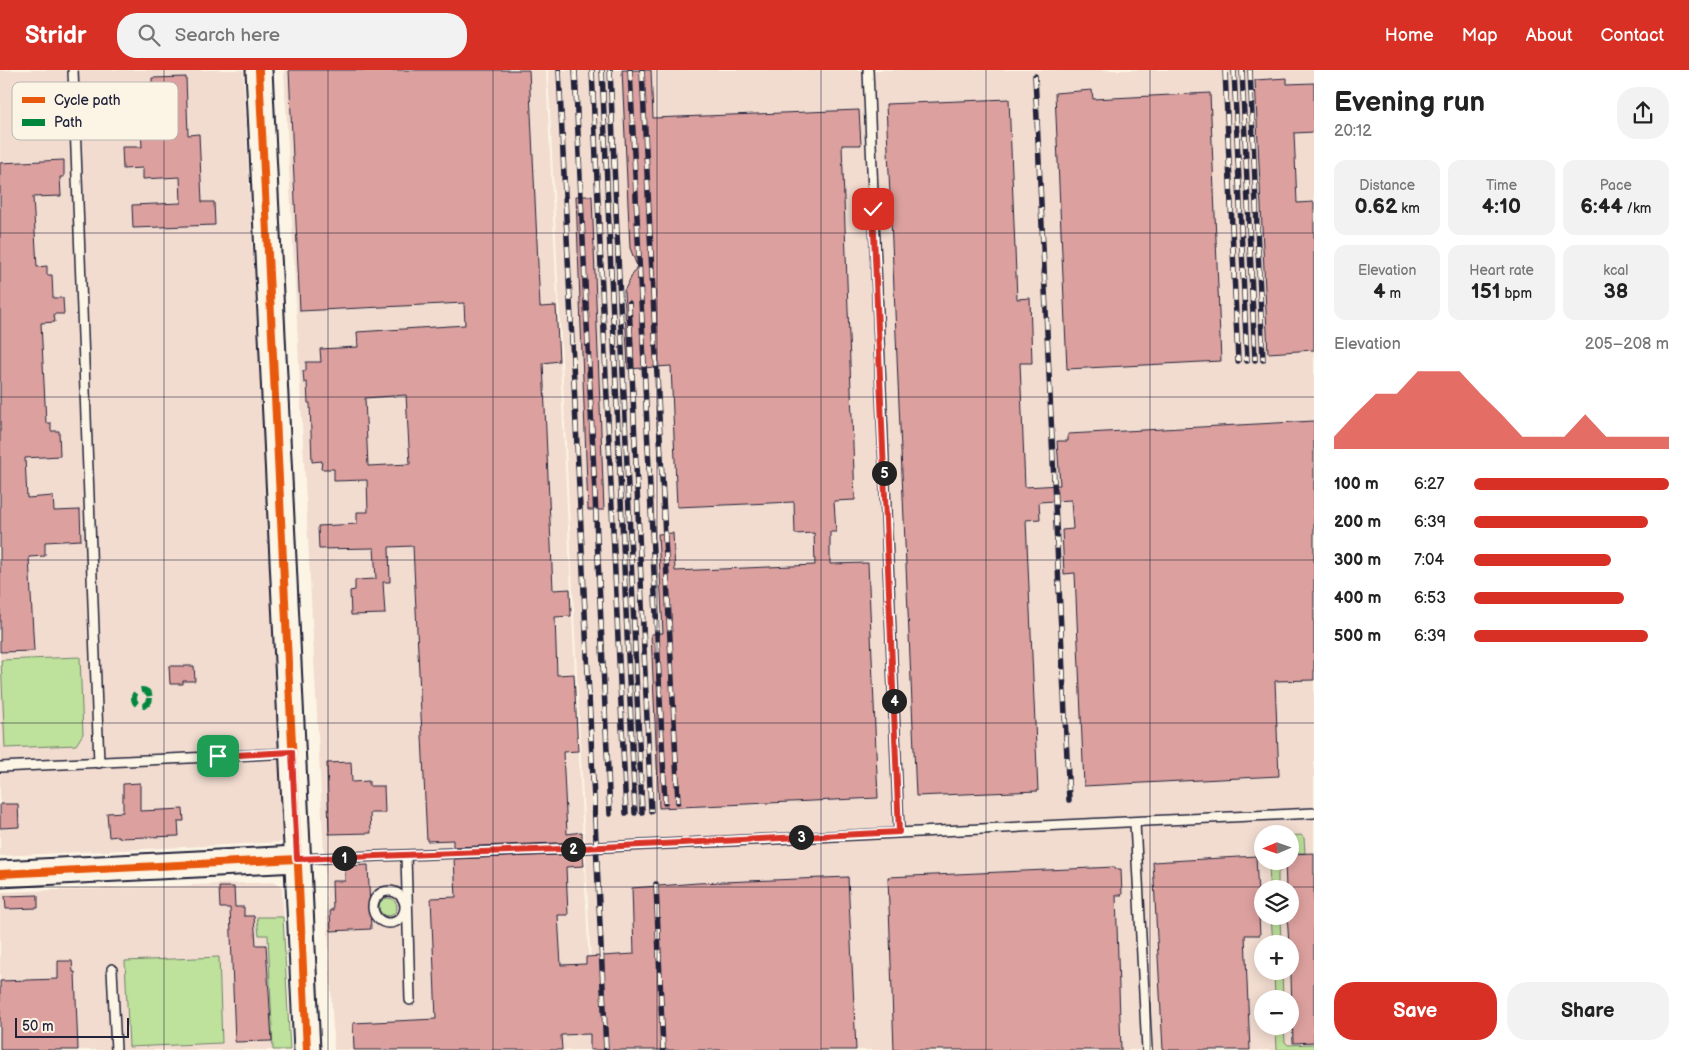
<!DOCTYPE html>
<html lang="en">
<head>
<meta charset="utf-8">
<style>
  :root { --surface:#fff; --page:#f2f2f2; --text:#222; --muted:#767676; --accent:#d93025 }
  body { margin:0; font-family:"Balsamiq Sans",sans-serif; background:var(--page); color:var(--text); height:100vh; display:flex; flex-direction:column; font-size:19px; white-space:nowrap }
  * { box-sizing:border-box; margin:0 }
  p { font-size:16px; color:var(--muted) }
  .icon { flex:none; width:28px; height:28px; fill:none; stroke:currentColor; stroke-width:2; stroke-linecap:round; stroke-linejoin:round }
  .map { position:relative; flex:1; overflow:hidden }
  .sheet { display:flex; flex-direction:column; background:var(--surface); width:375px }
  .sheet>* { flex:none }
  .needle { width:32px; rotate:268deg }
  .fabs { position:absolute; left:1254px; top:755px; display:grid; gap:10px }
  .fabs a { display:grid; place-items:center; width:45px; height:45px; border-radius:50%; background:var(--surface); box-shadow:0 2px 12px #0003; font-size:25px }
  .scale { position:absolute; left:15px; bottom:12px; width:114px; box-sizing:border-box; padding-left:5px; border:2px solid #22223b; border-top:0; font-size:14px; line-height:18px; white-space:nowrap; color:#22223b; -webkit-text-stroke:4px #fcf5e5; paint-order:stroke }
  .pin { position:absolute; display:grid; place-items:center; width:42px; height:42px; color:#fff; margin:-21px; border-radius:10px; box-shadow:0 2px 8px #0006 }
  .km { position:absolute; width:25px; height:25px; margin:-12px; border-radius:50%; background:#222; color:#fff; font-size:14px; line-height:25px; text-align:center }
  .round { display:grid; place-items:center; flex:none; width:52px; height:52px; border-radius:20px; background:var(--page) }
  .overview { display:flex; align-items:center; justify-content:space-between; height:85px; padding:0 20px }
  h1 { font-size:28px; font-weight:600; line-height:38px }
  .metrics { display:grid; grid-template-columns:repeat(3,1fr); gap:8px; height:85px; padding:5px 20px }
  .metrics div { display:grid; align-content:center; border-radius:12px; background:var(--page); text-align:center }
  .metrics b { font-size:21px; font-weight:600 }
  .metrics small { font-size:14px; font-weight:400 }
  .metrics p { font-size:14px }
  .chart { height:140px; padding:10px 20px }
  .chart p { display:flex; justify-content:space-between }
  .chart svg { width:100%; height:90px; margin-top:5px; fill:var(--accent); opacity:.7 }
  .primary-button { display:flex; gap:10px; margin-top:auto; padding:10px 20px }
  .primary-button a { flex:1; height:58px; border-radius:20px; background:var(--accent); color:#fff; font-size:20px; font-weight:600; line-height:58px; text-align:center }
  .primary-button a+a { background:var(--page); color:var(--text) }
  ul { padding:0 20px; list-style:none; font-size:16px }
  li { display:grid; grid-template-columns:80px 60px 1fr; align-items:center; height:38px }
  li i { height:12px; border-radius:6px; background:var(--accent) }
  header { display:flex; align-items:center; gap:30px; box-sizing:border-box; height:70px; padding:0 25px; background:var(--accent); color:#fff }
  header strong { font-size:24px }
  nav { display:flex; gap:28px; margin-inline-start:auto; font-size:18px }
  .search { width:350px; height:45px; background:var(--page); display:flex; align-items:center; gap:12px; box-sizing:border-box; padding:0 18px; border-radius:20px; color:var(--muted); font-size:19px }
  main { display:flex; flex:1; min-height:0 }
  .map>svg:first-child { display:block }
  .built { fill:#f2dcd0; fill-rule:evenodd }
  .green { fill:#bee19b; stroke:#70826b }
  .building { fill:#dca19e; stroke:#22223b; fill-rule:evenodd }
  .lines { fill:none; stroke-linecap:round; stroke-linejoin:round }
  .lane-casing { stroke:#22223b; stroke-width:12 }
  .secondary-casing { stroke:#22223b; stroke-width:29 }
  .lane { stroke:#fcf5e5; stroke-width:9 }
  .secondary { stroke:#fcf5e5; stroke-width:25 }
  .rail-casing { stroke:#22223b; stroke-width:5.5 }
  .rail { stroke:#fcf5e5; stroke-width:4; stroke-dasharray:11; stroke-linecap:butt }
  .quiet { stroke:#00873e; stroke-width:6; stroke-dasharray:12 6; stroke-linecap:butt }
  .cycleway-casing { stroke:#fcf5e5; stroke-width:11 }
  .cycleway { stroke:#e8590c; stroke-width:8 }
  .route-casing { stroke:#fff; stroke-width:10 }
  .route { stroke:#d93025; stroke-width:6 }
  .grid { fill:none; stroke:#22223b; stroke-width:1; stroke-opacity:0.55 }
  .key { fill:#fcf5e5; stroke:#bbb6b2; stroke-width:1 }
  .key-label { font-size:14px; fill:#22223b }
</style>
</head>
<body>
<header>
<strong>Stridr</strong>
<div class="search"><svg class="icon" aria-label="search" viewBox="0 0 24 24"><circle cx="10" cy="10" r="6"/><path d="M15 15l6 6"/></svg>Search here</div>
<nav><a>Home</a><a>Map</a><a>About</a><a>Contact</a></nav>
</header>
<main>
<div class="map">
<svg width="1314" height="980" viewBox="0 0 1314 980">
  <rect width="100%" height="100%" fill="#fcf5e5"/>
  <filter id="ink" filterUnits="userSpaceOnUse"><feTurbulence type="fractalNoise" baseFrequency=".02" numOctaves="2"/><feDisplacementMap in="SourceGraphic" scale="10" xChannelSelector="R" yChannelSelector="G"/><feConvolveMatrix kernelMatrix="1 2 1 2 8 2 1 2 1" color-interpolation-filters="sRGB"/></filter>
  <g filter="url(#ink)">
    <!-- built -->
    <g class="built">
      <polygon points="0,0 243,0 285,772 0,786"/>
      <polygon points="284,0 546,0 593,980 334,980"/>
      <path d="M 548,0 L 1314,0 L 1314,980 L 595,980 ZM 1262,764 L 1290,764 L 1290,791 L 1262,791 ZM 1262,819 L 1290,819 L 1290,846 L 1262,846 ZM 1262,874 L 1290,874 L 1290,901 L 1262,901 ZM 1262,929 L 1290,929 L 1290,956 L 1262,956 Z"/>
      <polygon points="276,812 282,817 290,980 0,980 0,822"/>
    </g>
    <!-- green -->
    <g class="green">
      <polygon points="80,587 83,664 76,675 5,678 1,590"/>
      <polygon points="1301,765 1304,768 1305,783 1290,783 1290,766"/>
      <polygon points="1269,791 1282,791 1282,799 1278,803 1278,819 1270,819"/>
      <circle cx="388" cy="837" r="9"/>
      <polygon points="1271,846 1280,846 1281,874 1273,874"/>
      <polygon points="257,847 283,847 290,980 273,980 268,865 259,865"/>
      <polygon points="219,887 222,973 129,977 125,891"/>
      <polygon points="1274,901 1282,901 1283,929 1275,929"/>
      <polygon points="1276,956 1284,956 1285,972 1288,975 1314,974 1314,980 1277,980"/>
    </g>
    <!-- building -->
    <g class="building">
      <path d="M 289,0 L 529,0 L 540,237 L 556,236 L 559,291 L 543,293 L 553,520 L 570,519 L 571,546 L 555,547 L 557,605 L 574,604 L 578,681 L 563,682 L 567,764 L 582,762 L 582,772 L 453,777 L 453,770 L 427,771 L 413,476 L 389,477 L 390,512 L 383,512 L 385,544 L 351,545 L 350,521 L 355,520 L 355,510 L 376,509 L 374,478 L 319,479 L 318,456 L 357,454 L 357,442 L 368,442 L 367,410 L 334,411 L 334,399 L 321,399 L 322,391 L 312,392 L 310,333 L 308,333 L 307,312 L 304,313 L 303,301 L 306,301 L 306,292 L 321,292 L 320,279 L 358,277 L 357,262 L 465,255 L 464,233 L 300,241 ZM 406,325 L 410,394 L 368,396 L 365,328 Z"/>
      <polygon points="622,0 651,0 653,48 859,40 861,75 842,75 855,430 834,431 836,462 830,462 830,494 868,493 878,728 659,738 651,564 663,563 658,464 673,463 675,501 815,495 814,463 795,464 794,432 677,437 671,296 628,299 624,221 637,196 630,178"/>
      <polygon points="186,7 188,65 199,64 202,132 214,132 215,155 133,158 132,135 181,133 180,107 143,109 143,98 123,99 122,77 142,77 140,41 129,42 127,17 152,16 152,8"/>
      <polygon points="1287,8 1287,14 1314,13 1314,62 1294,63 1297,133 1314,132 1314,280 1268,283 1255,10"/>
      <polygon points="1092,20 1093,29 1210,23 1221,291 1067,299 1055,23"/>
      <polygon points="1009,29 1017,229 1030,228 1032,293 1020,293 1025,417 1060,415 1057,371 1068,371 1068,364 1314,351 1314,610 1275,611 1279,706 1084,716 1075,503 1064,504 1062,460 1073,459 1071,430 1039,432 1040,449 1026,450 1038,721 916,726 886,34"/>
      <polygon points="64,90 64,107 60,107 61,126 33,127 37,197 47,196 47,205 52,205 53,228 63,228 64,244 54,244 55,252 41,253 46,353 51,353 51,361 59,361 60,386 25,388 27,428 53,426 54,441 80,440 81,470 45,472 45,486 29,487 34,581 0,582 0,93"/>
      <polygon points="576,126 592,126 604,440 588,440"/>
      <polygon points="169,596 194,596 195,611 183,611 183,614 170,614"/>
      <polygon points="351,692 352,712 369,711 369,716 384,716 385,743 370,743 371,763 329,764 327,693"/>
      <polygon points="140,713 140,741 183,739 184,751 178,751 179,766 119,768 119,766 109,767 107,743 123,742 123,714"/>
      <polygon points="0,734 18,734 19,757 0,758"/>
      <polygon points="1314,783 1314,972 1293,973 1290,874 1289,874 1287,846 1290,846 1290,819 1286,819 1285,791 1290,791 1290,784"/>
      <polygon points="583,784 584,796 566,797 568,845 558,845 561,895 586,894 586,887 634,884 632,818 698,813 848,807 856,980 590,980 590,964 561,965 562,980 354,980 353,953 436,949 431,828 456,827 454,789"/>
      <polygon points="1256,786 1260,865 1245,865 1250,980 1163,980 1153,792"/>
      <polygon points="368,795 371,859 331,861 330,840 333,840 332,811 345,811 345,796"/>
      <polygon points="1115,797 1115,799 1121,799 1122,825 1116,825 1121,980 894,980 888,807"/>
      <polygon points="219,817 234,817 235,837 244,837 244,846 254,846 256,875 266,875 272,971 235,972 230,838 220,838"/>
      <polygon points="38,825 38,838 6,839 5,826"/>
      <polygon points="58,891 72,891 73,902 75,902 78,980 0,980 0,911 58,909"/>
    </g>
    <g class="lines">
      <!-- lane casing -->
      <g class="lane-casing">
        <g id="lane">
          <polyline points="73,0 99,693"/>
          <polyline points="868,0 899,762"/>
          <polyline points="0,697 292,683"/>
          <polyline points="1135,753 1147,980"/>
          <polyline points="406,786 410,930"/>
          <polyline points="300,789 562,779 1314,743"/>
          <circle cx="389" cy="837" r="16"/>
          <polyline points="112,899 116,980"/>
        </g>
      </g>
      <!-- secondary casing -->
      <g class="secondary-casing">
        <g id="secondary">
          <polyline points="259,0 307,980"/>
          <polyline points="0,804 297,789"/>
        </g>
      </g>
      <!-- lane -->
      <use href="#lane" class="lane"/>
      <!-- secondary -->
      <use href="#secondary" class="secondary"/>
      <!-- rail casing -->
      <g class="rail-casing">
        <g id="rail">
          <polyline points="559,0 606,980"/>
          <polyline points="575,0 610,744"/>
          <polyline points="592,0 626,743"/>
          <polyline points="602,0 635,743"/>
          <polyline points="610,0 642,742"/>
          <polyline points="630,0 665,733"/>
          <polyline points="642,0 678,732"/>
          <polyline points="1225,0 1238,291"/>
          <polyline points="1234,0 1247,291"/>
          <polyline points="1242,0 1255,290"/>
          <polyline points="1250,0 1263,290"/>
          <polyline points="1035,6 1069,730"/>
          <polyline points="629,233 651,741"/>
          <polyline points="656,814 663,980"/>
        </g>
      </g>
      <!-- rail -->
      <use href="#rail" class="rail"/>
      <!-- quiet -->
      <circle class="quiet" cx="142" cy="628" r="8"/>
      <!-- cycleway casing -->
      <g class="cycleway-casing">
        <g id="cycleway">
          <polyline points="259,0 307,980"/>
          <polyline points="0,804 297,789"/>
        </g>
      </g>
      <!-- cycleway -->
      <use href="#cycleway" class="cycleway"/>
    </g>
  </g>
  <g class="lines" filter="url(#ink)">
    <!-- route casing -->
    <g class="route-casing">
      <polyline id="route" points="218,686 292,682 297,789 562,779 899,762 873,139"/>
    </g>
    <!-- route -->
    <use href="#route" class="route"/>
  </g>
  <!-- grid -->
  <path class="grid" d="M 164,0 L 164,980M 328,0 L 328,980M 493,0 L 493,980M 657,0 L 657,980M 821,0 L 821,980M 986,0 L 986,980M 1150,0 L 1150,980M 0,163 L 1314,163M 0,327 L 1314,327M 0,490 L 1314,490M 0,653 L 1314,653M 0,817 L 1314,817"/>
  <!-- legend -->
  <rect x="12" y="12" width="166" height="58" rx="8" class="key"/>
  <rect x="22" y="27" width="23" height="6" fill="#e8590c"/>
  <rect x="22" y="49" width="23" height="7" fill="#00873e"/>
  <g class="key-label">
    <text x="54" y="35">Cycle path</text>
    <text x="54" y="57">Path</text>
  </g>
</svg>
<div class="fabs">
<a><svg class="needle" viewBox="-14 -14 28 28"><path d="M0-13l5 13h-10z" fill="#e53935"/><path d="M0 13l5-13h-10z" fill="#767676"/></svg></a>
<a><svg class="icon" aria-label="layers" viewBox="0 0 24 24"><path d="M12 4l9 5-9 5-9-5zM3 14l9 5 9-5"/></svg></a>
<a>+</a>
<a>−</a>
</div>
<div class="scale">50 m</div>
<div class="pin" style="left:218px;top:686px;background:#1e9e55"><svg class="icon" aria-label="arrive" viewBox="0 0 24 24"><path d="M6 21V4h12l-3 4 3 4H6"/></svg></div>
<div class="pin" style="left:873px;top:139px;background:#d93025"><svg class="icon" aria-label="check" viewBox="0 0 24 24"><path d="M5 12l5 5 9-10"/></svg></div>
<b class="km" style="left:344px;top:788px">1</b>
<b class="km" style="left:573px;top:779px">2</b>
<b class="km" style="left:801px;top:767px">3</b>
<b class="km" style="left:894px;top:631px">4</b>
<b class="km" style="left:884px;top:403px">5</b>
</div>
<section class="sheet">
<div class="overview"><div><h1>Evening run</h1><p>20:12</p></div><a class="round"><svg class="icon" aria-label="share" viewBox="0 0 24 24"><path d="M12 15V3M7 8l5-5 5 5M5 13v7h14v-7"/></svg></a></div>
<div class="metrics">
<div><p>Distance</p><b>0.62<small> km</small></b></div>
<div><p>Time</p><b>4:10</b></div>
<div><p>Pace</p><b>6:44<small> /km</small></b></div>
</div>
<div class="metrics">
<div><p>Elevation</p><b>4<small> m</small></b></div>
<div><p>Heart rate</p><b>151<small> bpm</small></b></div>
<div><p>kcal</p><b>38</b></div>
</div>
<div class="chart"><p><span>Elevation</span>205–208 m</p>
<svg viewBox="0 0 160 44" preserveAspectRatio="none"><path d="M0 44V38L10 27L20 17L30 17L40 6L50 6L60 6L70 17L80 27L90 38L100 38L110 38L120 27L130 38L140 38L150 38L160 38V44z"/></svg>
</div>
<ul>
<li><b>100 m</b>6:27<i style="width:100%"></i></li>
<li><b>200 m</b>6:39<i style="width:89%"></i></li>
<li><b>300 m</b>7:04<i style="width:70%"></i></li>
<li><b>400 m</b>6:53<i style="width:77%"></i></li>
<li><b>500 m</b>6:39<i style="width:89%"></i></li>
</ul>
<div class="primary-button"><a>Save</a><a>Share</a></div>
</section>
</main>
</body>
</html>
